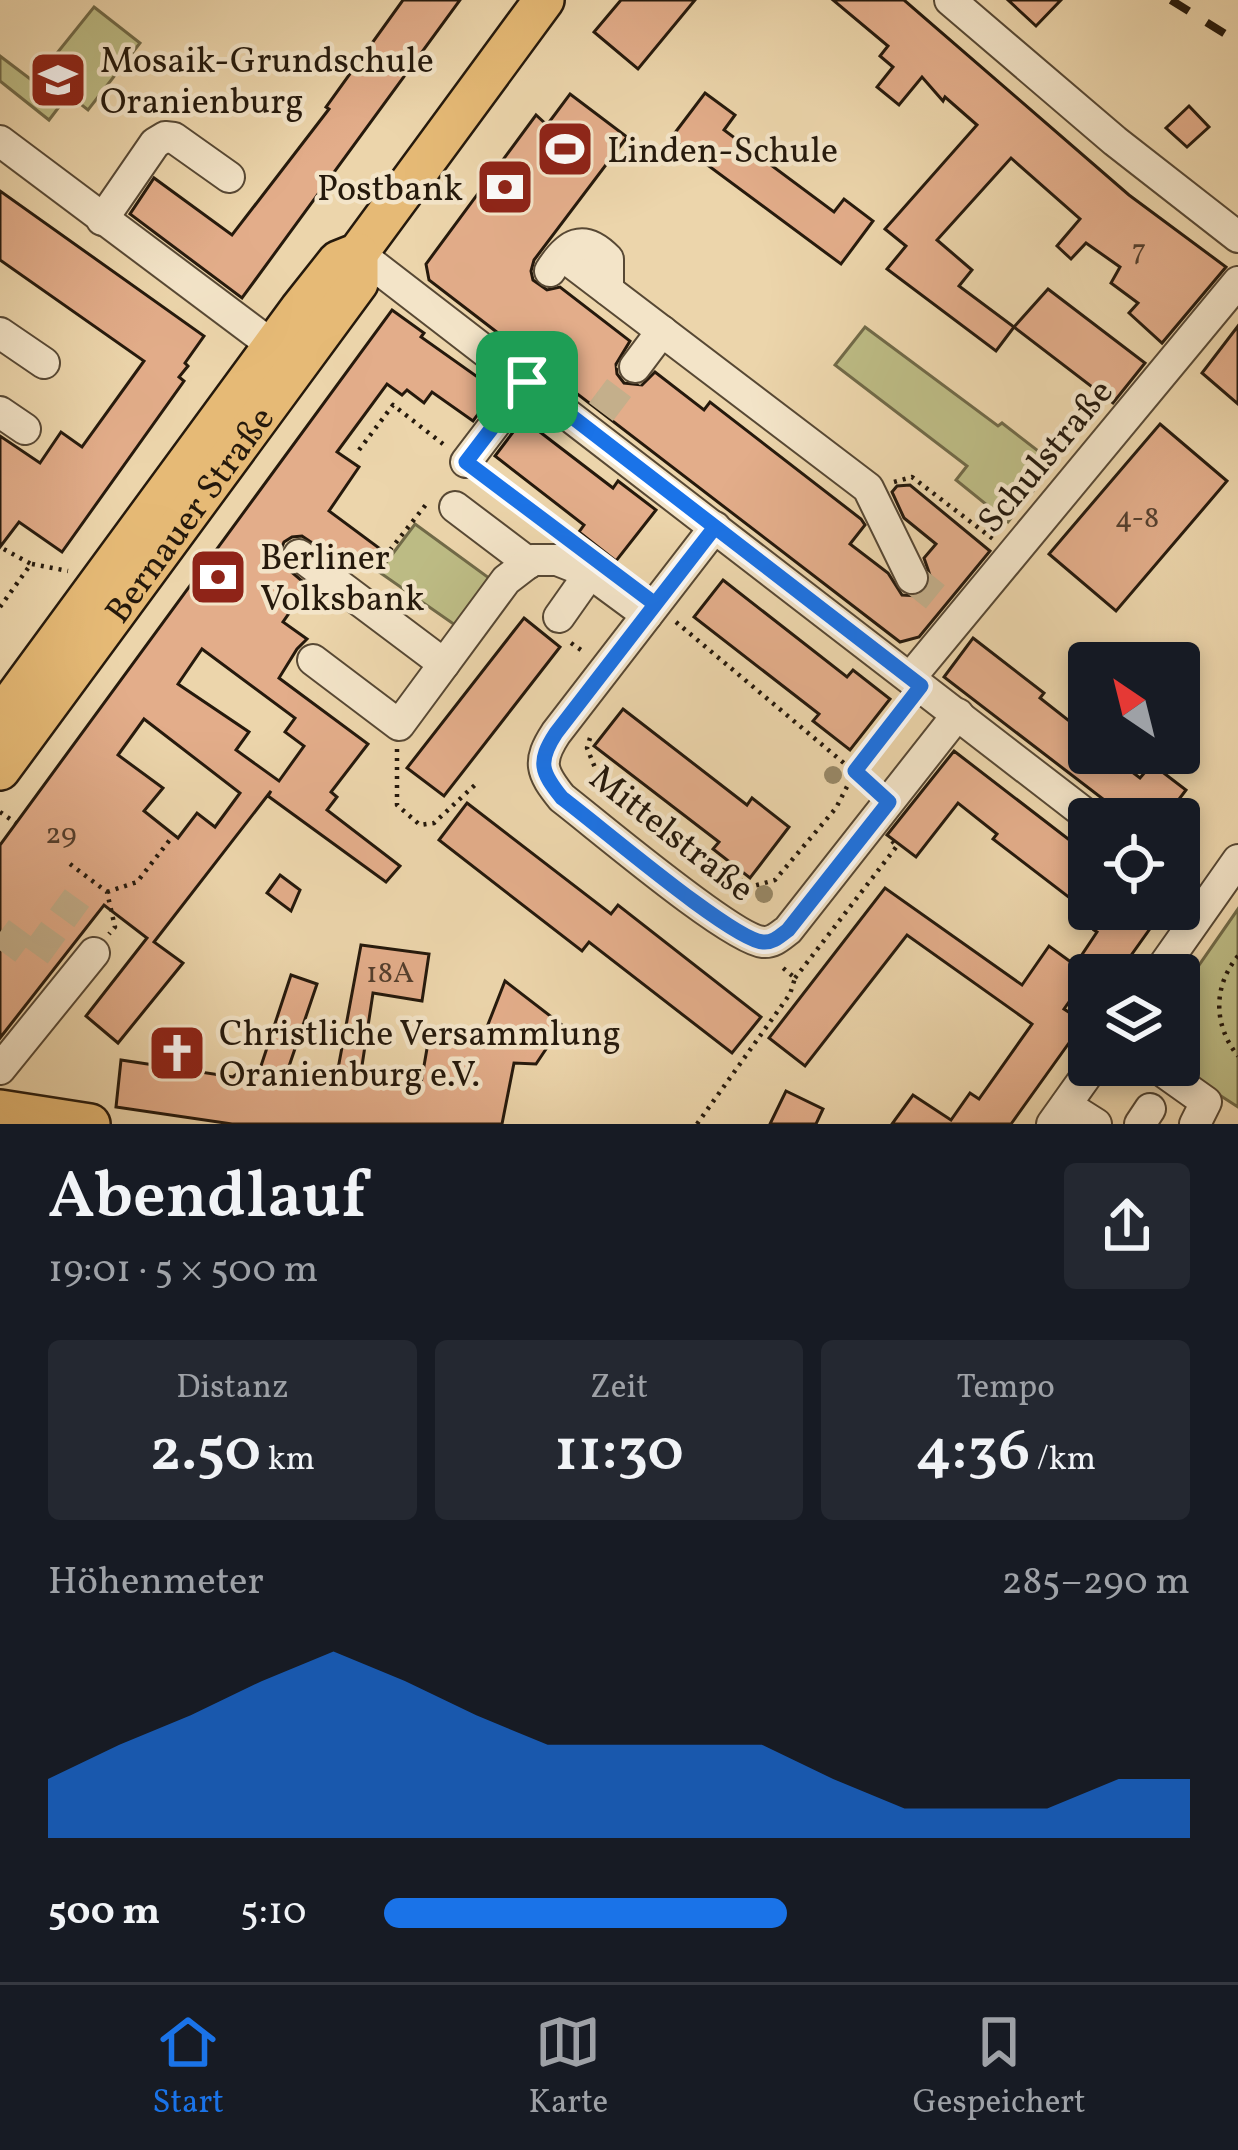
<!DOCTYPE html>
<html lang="de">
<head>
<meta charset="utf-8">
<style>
  :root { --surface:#171b24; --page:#242831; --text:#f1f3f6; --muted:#9ea1a6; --line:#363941; --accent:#1a73e8 }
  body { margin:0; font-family:Vollkorn,serif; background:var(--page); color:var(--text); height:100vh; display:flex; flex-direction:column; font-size:45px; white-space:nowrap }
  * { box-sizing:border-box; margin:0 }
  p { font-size:39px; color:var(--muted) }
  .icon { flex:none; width:66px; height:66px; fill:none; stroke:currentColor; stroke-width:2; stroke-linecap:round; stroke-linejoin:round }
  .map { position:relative; height:1124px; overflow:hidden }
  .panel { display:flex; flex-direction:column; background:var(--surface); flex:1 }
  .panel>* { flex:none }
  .needle { width:78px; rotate:325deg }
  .buttons { position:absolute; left:1068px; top:642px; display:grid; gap:24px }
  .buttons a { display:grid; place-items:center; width:132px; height:132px; border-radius:12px; background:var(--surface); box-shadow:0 6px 18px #0003; font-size:60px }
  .pin { position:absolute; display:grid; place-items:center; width:102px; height:102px; color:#fff; margin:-51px; border-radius:24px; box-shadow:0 6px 18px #0006 }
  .round { display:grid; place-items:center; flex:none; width:126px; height:126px; border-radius:12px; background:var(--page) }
  .head { display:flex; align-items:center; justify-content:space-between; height:204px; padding:0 48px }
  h1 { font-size:66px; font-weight:600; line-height:90px }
  .stats { display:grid; grid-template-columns:repeat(3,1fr); gap:18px; height:204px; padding:12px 48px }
  .stats div { display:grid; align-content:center; border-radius:12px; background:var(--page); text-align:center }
  .stats b { font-size:60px; font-weight:600 }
  .stats small { font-size:33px; font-weight:400 }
  .stats p { font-size:33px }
  .chart { height:336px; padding:24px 48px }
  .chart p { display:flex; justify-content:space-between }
  .chart svg { width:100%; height:216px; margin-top:12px; fill:var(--accent); opacity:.7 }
  ul { padding:0 48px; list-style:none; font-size:39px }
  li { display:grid; grid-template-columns:192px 144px 1fr; align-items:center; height:90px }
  li i { height:30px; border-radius:15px; background:var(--accent) }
  .menu { display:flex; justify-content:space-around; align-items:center; height:168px; border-top:3px solid var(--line); background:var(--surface); font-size:33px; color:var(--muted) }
  .menu a { display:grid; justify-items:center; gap:6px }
  .menu .selected { color:var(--accent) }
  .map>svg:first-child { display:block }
  .green { fill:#bdbc85; stroke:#716a48; stroke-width:3 }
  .building { fill:#e3ad8a; stroke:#25190c; stroke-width:3; fill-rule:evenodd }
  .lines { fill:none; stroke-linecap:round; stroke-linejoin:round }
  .minor-tunnel { stroke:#c4af8b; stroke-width:30; stroke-dasharray:30 15; stroke-linecap:butt }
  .minor-casing { stroke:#574834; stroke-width:34 }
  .major-casing { stroke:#25190c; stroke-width:44 }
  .path { stroke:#25190c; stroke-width:4.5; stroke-dasharray:3 6; stroke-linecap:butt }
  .minor { stroke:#f3e4c8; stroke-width:30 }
  .major { stroke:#e6ba76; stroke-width:39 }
  .rail { stroke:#25190c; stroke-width:8; stroke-dasharray:21 21; stroke-linecap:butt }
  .tree { fill:#988967 }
  .route-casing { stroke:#fff; stroke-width:24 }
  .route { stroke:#1a73e8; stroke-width:15 }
  .labels { text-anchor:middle; stroke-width:9; stroke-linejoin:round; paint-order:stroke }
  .number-label { font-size:30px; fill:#543e2c }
  .poi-label { font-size:36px; fill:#25190c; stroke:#f3e4c8; text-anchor:start }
  .street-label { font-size:36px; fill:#25190c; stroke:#f3e4c8 }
</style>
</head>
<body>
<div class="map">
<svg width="1238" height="1124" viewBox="0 0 1238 1124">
  <rect width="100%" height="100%" fill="#ecd5ab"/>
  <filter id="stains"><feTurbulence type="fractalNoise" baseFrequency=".00167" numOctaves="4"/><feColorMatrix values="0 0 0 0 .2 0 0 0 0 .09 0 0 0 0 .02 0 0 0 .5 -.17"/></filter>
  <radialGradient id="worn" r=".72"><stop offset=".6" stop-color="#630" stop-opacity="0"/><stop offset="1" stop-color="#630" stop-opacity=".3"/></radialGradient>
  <!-- green -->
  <g class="green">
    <polygon points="94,7 140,43 88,110 41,73"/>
    <polygon points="0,56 62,103 49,120 0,81"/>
    <polygon points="865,327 998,426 1002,423 1055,464 1008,522 956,480 967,466 835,365"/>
    <polygon points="415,524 489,578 455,625 379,572"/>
    <polygon points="1238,909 1238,1107 1173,1065 1179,1065 1179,994"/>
  </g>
  <!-- building -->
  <g class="building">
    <polygon points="403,0 460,0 242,298 130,214 154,178 232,235 329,109 326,107"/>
    <polygon points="621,0 695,0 638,69 594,32"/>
    <polygon points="833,0 904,0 1129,195 1226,267 1162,343 1129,313 1138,303 1111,283 1120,267 1086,243 1071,259 1057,246 1080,219 1011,158 937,240 972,270 959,286 1014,327 996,351 887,269 906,246 885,229 977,125 945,97 943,101 922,77 899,105 877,87 893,67 880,56 888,46"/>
    <polygon points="1008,0 1061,0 1036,26"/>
    <polygon points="705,93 735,115 724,130 834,212 844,199 873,221 841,264 671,138"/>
    <polygon points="570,94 627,137 534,260 531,271 533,280 547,290 560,287 630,341 616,364 617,374 624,383 642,385 655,372 704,410 710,402 861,519 865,525 850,544 888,573 902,595 919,596 929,588 931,578 924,558 936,544 904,518 892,492 897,486 910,485 990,551 919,637 900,642 429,280 426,264 536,115 547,125"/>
    <polygon points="1189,106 1209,127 1187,147 1166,128"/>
    <polygon points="0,191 204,336 185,363 188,366 179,377 184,381 62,552 19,522 0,547 0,436 40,463 61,432 82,447 144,361 0,260"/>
    <polygon points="1048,289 1145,363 1113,403 1014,327"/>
    <path d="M 392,310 L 424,333 L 421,337 L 496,390 L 473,421 L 432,392 L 424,403 L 407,390 L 402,395 L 387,384 L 337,452 L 359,467 L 329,511 L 379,548 L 367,564 L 351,552 L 342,563 L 302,536 L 292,537 L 284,542 L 280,552 L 282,564 L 308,586 L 283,622 L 307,639 L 297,649 L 279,678 L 368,744 L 331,792 L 337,797 L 327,810 L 400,866 L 386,882 L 268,796 L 271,791 L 154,942 L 183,963 L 118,1043 L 86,1016 L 147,938 L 104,905 L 0,1038 L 0,845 ZM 202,649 L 295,718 L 285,732 L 304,746 L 279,781 L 236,750 L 249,732 L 178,684 ZM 144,719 L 240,793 L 215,827 L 197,813 L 178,838 L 144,811 L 163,788 L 118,755 Z"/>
    <polygon points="1238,326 1238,404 1202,373"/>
    <polygon points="523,419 613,488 618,481 656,510 616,561 579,532 584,525 495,456"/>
    <polygon points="1160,424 1227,481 1116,611 1049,554"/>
    <polygon points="723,580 847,677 853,670 890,699 850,750 813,721 819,714 694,617"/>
    <polygon points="524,618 560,647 444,796 407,768"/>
    <polygon points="973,638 1044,693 1040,698 1073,724 1089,704 1089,753 1107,753 1140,778 1152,764 1186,790 1164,819 1129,819 944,677"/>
    <polygon points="623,709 747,805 752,798 789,827 750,878 713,849 719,842 594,746"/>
    <polygon points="954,751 1089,855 1089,909 1164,909 1117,975 1088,975 1064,1009 1084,1022 1011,1124 892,1124 913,1095 951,1120 970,1093 979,1099 1032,1024 907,935 805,1066 769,1038 885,888 1022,985 1049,946 1075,965 1097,932 1094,930 1100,921 993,839 997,834 958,803 916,857 887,835"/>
    <polygon points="467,803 611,914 618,905 761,1017 732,1053 589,942 582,951 439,840"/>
    <polygon points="280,875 300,890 291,911 267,893"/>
    <polygon points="361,945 429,954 422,1001 373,993 360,1079 420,1089 429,1037 484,1046 487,1027 505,981 562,1025 536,1064 514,1063 502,1124 232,1124 116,1107 121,1060 233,1077 239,1072 258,1075 291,975 317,984 284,1081 335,1085"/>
    <polygon points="786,1091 823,1109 816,1124 770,1124"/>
  </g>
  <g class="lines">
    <!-- minor-tunnel -->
    <g class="minor-tunnel">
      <polyline points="601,412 635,367"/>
      <polyline points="912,578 943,603"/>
      <polyline points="0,932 34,957 77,898"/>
    </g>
    <!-- minor casing -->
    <g class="minor-casing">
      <g id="minor">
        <polyline points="950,0 1115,141 1238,237"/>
        <polyline points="0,141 288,357"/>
        <polyline points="102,220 155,143 165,137 174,138 229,177"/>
        <polyline points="358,253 1092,819"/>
        <polyline points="567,259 868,488 912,578"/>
        <path d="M 550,271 C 567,244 583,233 608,259 L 608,290"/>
        <polyline points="0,333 44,363"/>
        <polyline points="635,367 662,331"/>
        <polyline points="0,412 25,429"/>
        <polyline points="466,462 527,382"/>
        <polyline points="455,507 529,563"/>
        <path d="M 715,527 L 556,733 C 537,762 541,772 562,798 C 596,824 731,939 763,942 C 773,943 780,936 788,930 L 958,714"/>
        <polyline points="299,555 444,664"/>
        <polyline points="559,617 590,573"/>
        <polyline points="313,660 399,725 506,580 532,560 557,560 590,573 647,615"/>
        <polyline points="910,678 1238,282"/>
        <polyline points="1157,975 1238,860"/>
        <polyline points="1154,1065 1206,1102 1195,1124"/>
        <polyline points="0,1069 94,953"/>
        <polyline points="1066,1105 1096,1124"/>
        <polyline points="1052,1124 1094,1065"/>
        <polyline points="1140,1124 1150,1109"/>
      </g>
    </g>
    <!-- major casing -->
    <g class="major-casing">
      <g id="major">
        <polyline points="0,718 300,309 338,261 358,253 544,0"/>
        <path id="s1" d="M 0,770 L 358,283 L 358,253"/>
        <polyline points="0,1110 90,1124"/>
      </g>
    </g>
    <!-- path -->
    <g class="path">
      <polyline points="359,450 393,405 443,444"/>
      <polyline points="485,477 557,532"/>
      <polyline points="894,482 912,477 993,539"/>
      <polyline points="390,550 428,502"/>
      <polyline points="32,564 68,571"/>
      <polyline points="0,607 31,564 0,547"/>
      <polyline points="676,622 870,785"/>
      <polyline points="571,643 581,650"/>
      <polyline points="590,738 587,748 596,770 750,887 775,880 836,808 855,771 903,709"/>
      <polyline points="397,749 397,805 420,825 434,823 477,783"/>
      <polyline points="0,812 16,823"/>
      <polyline points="70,864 107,892 115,927 109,934"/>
      <polyline points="107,892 137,882 172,837"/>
      <path d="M 1238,956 C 1213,986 1213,1025 1238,1056"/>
      <polyline points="795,978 897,846 892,841"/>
      <polyline points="697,1124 790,994 795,978 783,968"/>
    </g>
    <!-- minor -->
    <use href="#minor" class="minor"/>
    <!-- major -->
    <use href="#major" class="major"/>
    <!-- rail -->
    <polyline class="rail" points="1171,0 1238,42"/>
  </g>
  <!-- trees -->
  <g class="tree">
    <circle cx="833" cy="775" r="9"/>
    <circle cx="764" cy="894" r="9"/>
  </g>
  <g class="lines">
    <!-- route casing -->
    <g class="route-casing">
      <path id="route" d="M 527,382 L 715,527 L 556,733 C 537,762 541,772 562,798 C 596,823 732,940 763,942 C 773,943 780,936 788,930 L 889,802 L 855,771 L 921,686 L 715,527 L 655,604 L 466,462 L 527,382"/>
    </g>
    <!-- route -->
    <use href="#route" class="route"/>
  </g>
  <!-- icons -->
  <defs>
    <g id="school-square" transform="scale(3)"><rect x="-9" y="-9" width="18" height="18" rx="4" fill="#8f2418" stroke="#f3e4c8"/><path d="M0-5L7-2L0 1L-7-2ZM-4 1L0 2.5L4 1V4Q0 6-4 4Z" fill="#fff"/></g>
    <g id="stadium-square" transform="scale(3)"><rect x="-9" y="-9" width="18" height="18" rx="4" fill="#8f2418" stroke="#f3e4c8"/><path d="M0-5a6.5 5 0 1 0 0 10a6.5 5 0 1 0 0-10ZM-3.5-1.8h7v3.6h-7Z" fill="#fff"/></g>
    <g id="bank-square" transform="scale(3)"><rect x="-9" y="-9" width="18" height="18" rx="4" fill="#8f2418" stroke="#f3e4c8"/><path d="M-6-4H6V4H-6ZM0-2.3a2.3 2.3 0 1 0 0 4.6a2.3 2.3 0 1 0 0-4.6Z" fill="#fff"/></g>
    <g id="church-square" transform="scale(3)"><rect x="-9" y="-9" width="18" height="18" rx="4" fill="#8f2418" stroke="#f3e4c8"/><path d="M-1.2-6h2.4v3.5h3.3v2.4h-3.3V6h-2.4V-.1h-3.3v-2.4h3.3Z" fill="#fff"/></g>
  </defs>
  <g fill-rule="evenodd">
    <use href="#school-square" x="58" y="80"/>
    <use href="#stadium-square" x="565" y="149"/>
    <use href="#bank-square" x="505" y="187"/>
    <use href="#bank-square" x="218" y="577"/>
    <use href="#church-square" x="177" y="1053"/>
  </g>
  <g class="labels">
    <!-- number labels -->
    <g class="number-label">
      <text x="1139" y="259">7</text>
      <text x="1137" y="527">4-8</text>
      <text x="61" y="843">29</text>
      <text x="390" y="982">18A</text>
    </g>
    <!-- poi labels -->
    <g class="poi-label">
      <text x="100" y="72">Mosaik-Grundschule<tspan x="100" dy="41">Oranienburg</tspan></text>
      <text x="607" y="162">Linden-Schule</text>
      <text x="463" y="200" text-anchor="end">Postbank</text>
      <text x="260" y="569">Berliner<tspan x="260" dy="41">Volksbank</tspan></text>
      <text x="219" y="1045">Christliche Versammlung<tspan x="219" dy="41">Oranienburg e.V.</tspan></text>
    </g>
    <!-- street labels -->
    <g class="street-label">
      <text transform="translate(1044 455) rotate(-50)" y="13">Schulstraße</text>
      <text dy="13" stroke="none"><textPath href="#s1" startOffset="318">Bernauer Straße</textPath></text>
      <text transform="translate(673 832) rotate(38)" y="13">Mittelstraße</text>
    </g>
  </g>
  <rect width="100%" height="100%" filter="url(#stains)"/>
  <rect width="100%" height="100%" fill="url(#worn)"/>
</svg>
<div class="buttons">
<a><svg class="needle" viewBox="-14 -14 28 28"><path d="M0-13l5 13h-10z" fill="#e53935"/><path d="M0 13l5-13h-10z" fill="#9ea1a6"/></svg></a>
<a><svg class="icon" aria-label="locate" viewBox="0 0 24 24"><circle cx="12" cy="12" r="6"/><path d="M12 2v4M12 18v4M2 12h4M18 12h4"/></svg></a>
<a><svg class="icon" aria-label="layers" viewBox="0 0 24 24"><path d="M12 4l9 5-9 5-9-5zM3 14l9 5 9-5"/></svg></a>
</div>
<div class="pin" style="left:527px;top:382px;background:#1e9e55"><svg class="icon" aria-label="arrive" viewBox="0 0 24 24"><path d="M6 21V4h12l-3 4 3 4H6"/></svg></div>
</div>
<section class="panel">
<div class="head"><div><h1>Abendlauf</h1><p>19:01 · 5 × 500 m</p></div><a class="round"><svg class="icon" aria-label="share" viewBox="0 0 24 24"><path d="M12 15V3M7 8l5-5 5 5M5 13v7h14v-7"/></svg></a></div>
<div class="stats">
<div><p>Distanz</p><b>2.50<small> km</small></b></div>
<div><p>Zeit</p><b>11:30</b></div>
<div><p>Tempo</p><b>4:36<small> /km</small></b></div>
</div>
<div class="chart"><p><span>Höhenmeter</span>285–290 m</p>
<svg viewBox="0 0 160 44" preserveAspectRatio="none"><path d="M0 44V32L10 25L20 19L30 12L40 6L50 12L60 19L70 25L80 25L90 25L100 25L110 32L120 38L130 38L140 38L150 32L160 32V44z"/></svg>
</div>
<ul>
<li><b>500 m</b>5:10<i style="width:50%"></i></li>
</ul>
</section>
<nav class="menu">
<a class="selected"><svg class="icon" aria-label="home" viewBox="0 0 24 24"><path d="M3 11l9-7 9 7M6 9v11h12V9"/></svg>Start</a>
<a><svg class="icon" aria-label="map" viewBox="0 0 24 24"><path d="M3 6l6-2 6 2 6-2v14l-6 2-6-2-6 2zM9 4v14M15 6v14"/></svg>Karte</a>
<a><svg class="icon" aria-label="saved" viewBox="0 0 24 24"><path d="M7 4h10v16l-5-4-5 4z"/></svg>Gespeichert</a>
</nav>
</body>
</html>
